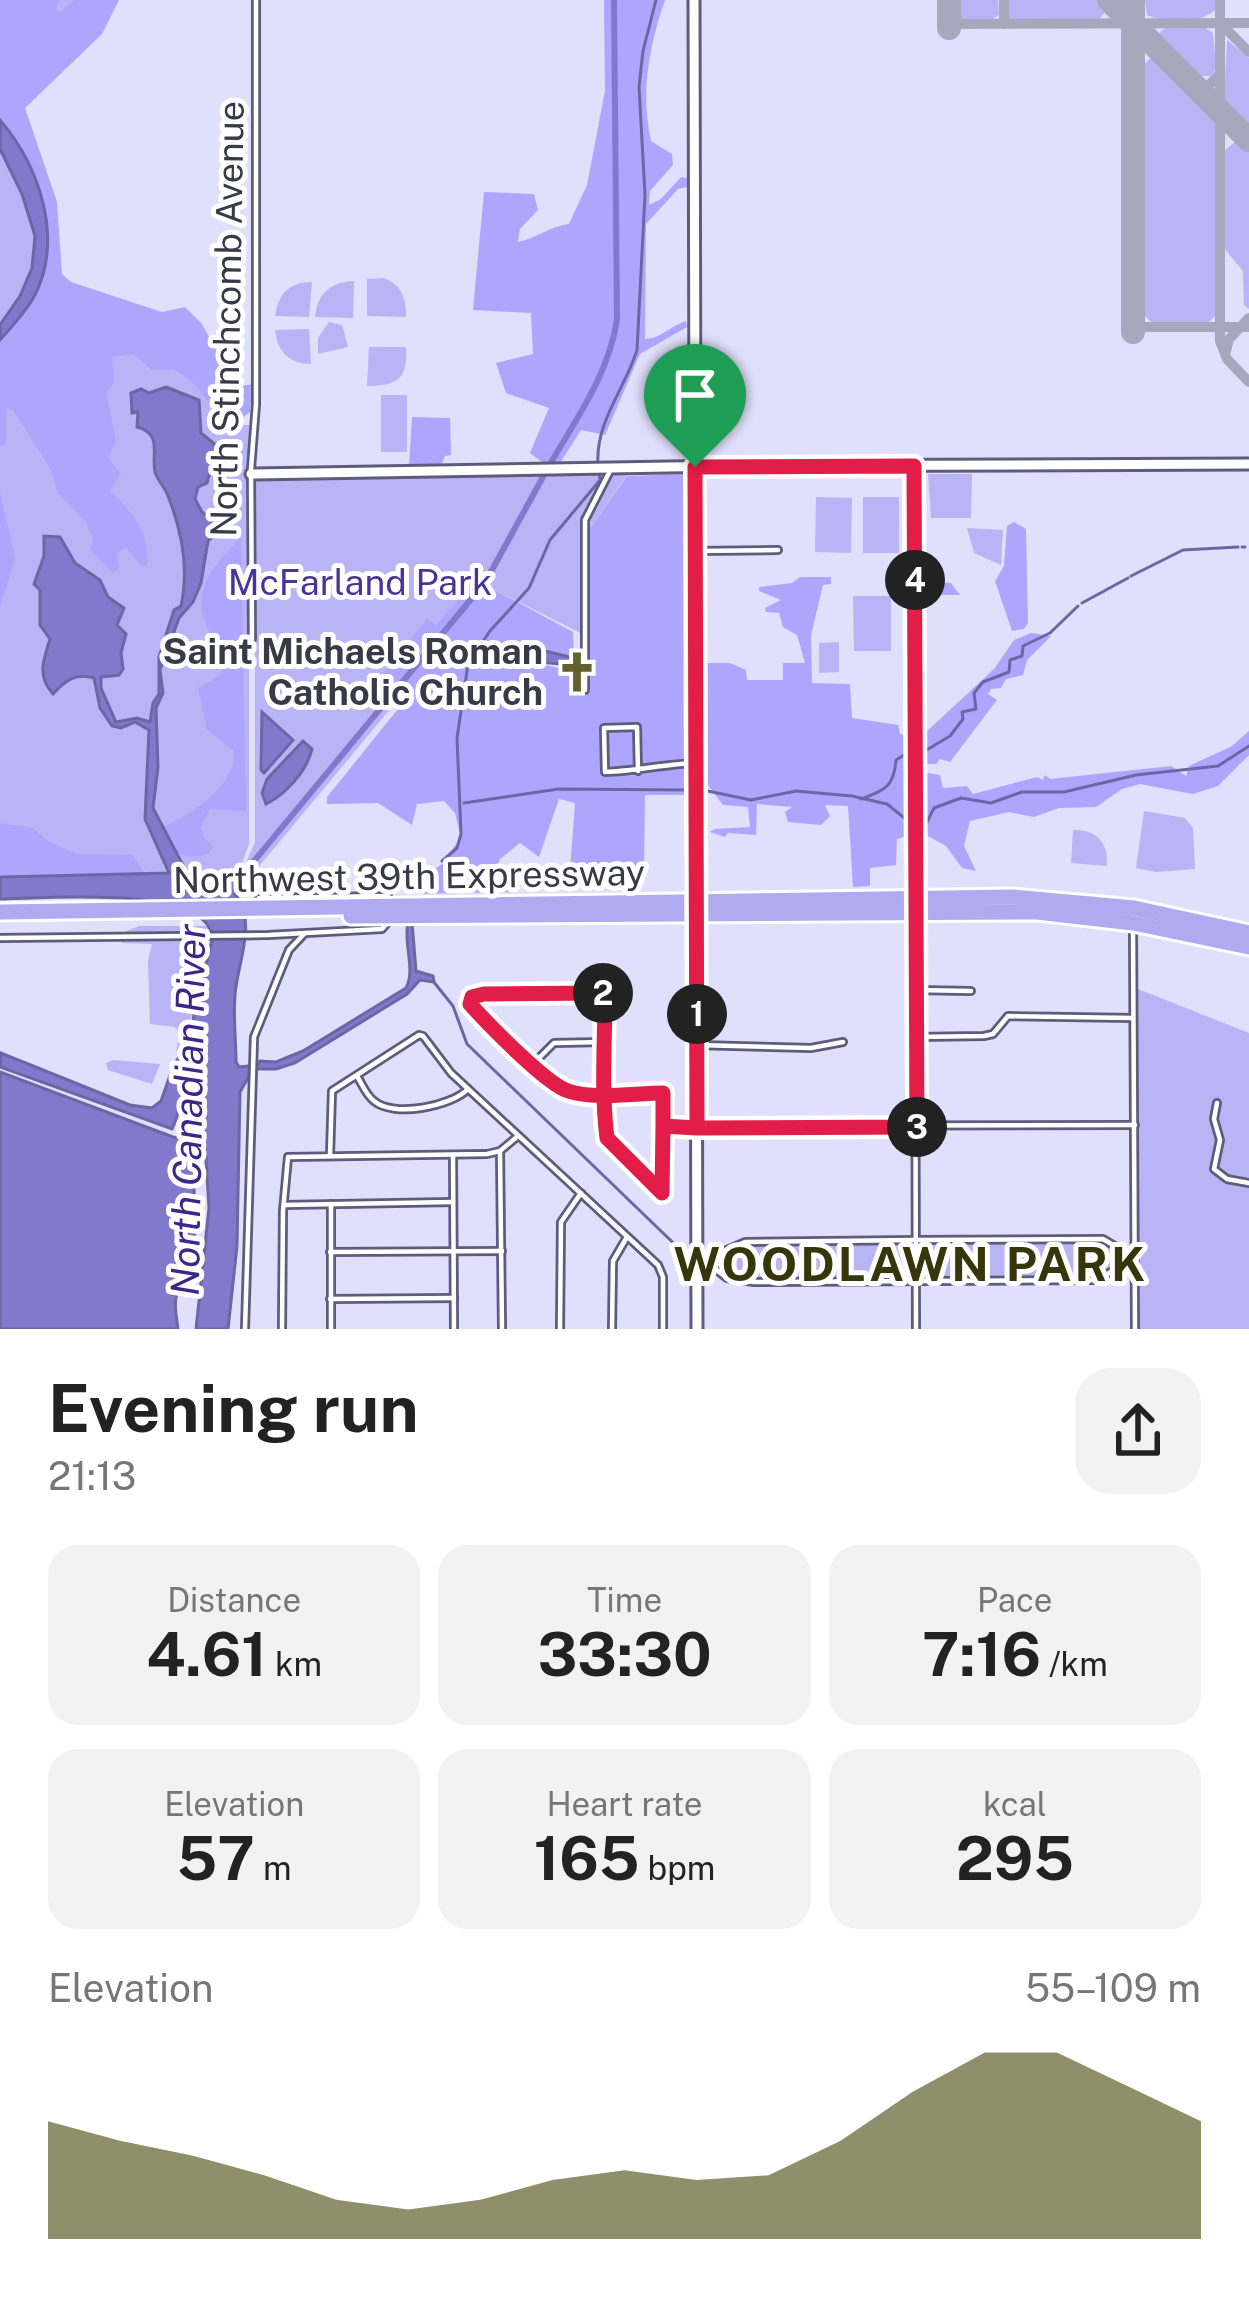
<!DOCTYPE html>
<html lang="en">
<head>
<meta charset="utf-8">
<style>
  :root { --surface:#fff; --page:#f2f2f2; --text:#222; --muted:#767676; --accent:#62602d }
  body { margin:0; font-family:"Public Sans",sans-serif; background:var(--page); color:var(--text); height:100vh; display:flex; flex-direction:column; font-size:45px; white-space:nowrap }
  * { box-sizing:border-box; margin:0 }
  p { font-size:39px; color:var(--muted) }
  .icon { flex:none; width:66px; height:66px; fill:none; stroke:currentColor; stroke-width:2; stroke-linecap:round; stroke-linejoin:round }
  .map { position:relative; height:1329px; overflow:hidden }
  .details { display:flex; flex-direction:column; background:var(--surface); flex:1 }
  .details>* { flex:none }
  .pin { position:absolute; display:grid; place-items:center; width:102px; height:102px; color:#fff; margin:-123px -51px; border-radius:50% 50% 50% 0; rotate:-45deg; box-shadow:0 0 12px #0007 }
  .pin .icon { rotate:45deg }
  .km { position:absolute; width:60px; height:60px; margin:-30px; border-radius:50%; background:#222; color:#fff; font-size:33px; line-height:60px; text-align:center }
  .round { display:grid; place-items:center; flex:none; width:126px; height:126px; border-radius:36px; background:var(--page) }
  .overview { display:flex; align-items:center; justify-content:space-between; height:204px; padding:0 48px }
  h1 { font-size:66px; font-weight:700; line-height:90px }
  .stats { display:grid; grid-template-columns:repeat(3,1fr); gap:18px; height:204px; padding:12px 48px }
  .stats div { display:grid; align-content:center; border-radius:30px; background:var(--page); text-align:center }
  .stats b { font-size:60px; font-weight:700 }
  .stats small { font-size:33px; font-weight:400 }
  .stats p { font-size:33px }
  .chart { height:336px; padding:24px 48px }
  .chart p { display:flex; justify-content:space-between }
  .chart svg { width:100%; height:216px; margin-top:12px; fill:var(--accent); opacity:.7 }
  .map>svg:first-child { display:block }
  .green { fill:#b9b4f5 }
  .forest { fill:#aea6fe }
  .water { fill:#8279cd; stroke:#6c66a5; stroke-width:3 }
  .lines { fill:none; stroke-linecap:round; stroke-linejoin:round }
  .stream { stroke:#6c66a5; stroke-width:3 }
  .canal { stroke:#8279cd; stroke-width:6 }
  .taxiway { stroke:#a8a7be; stroke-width:10 }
  .runway { stroke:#a8a7be; stroke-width:24 }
  .street-casing { stroke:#5e5c7b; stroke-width:10 }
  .secondary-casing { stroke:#5e5c7b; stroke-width:15 }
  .highway-casing { stroke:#fff; stroke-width:21 }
  .street { stroke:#fff; stroke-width:4.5 }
  .secondary { stroke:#fff; stroke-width:9 }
  .highway { stroke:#b0abf1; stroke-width:15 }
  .route-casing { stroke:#fff; stroke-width:24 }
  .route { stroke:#e11d48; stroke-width:15 }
  .labels { text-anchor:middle; stroke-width:10; stroke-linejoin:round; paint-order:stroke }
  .street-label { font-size:36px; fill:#393947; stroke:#fff }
  .park-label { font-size:36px; fill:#493397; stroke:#fff }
  .poi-label { font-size:36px; font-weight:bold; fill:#393947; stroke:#fff; text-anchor:end }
  .water-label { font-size:39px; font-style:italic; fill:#3e2689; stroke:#fff }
  .district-label { font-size:48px; font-weight:bold; letter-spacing:3px; fill:#36350b; stroke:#fff }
</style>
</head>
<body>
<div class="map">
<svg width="1249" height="1329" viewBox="0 0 1249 1329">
  <rect width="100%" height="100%" fill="#e0dffc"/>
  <!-- green -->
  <g class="green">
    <polygon points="0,0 112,0 20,102 52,206 53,275 234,401 242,425 254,425 249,467 249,844 241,866 230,876 229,882 186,873 0,877"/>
    <polygon points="956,0 998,0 999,15 991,20 961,20 956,14"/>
    <polygon points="1008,0 1097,0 1105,12 1099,19 1008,20"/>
    <path d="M 1145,0 L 1216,0 L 1216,9 C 1203,24 1163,23 1147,15 Z"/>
    <polygon points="1166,27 1204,27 1213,33 1216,67 1212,76 1197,76 1161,40 1160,32"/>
    <polygon points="1227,40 1249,58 1249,128 1224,101"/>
    <polygon points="1149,59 1156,59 1216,122 1216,315 1208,323 1152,323 1145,316 1145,64"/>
    <polygon points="1235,142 1249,151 1249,309 1244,305 1243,271 1224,248 1224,151"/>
    <path d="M 384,278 C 402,285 406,298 406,317 L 367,316 L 367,279 Z"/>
    <path d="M 354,281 L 353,318 L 315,317 C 317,294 330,282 354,281 Z"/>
    <path d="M 312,282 L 309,317 L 275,316 C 278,294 289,282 312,282 Z"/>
    <polygon points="329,322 342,325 348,347 318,354 318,338"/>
    <path d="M 309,329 L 311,364 C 289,364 277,351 275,330 Z"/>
    <path d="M 369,347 L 406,347 C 408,378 398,386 367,386 Z"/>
    <rect x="381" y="395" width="26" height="57"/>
    <polygon points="629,472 589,530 588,637 491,588 256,870 246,862 255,843 255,477"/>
    <polygon points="928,474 972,474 971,518 931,518"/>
    <polygon points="816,497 852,498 851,553 815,552"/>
    <rect x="863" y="497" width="36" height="56"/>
    <polygon points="967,528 1003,530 1001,565 974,553"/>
    <polygon points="853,596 891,596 891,651 854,651"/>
    <polygon points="839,642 839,672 819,673 819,643"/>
    <polygon points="1144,811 1185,818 1193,828 1195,869 1156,872 1136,868"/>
    <path d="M 1073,830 C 1097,829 1108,843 1107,866 L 1071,863 Z"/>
    <polygon points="139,926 210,926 187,1039 176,1051 180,1033 175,1027 150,1024 148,961 152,944 121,943 124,932"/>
    <polygon points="1138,989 1249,1033 1249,1329 1138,1329"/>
    <polygon points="113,1060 160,1064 152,1084 108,1070 106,1063"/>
    <polygon points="1096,1240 1109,1244 1126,1257 1121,1265 1087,1278 751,1280 724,1275 712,1262 738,1246"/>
  </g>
  <!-- forest -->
  <g class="forest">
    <path d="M 0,0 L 59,0 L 56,11 L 60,12 L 74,0 L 119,0 L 102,34 L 25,108 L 57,202 L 62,274 L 71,282 L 162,312 L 185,307 L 202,324 L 236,387 L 253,384 L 250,412 L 222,432 C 218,412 194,376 173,370 C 171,369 154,370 152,370 L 133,354 L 112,357 L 114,383 L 106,392 L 116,441 L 108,458 L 121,473 L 110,491 C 133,512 149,533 147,565 L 142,567 L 126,547 L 117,554 L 119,567 L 113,573 L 90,550 L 93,537 L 85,521 L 58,493 L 51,470 L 14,411 L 6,408 L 6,444 L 0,447 L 0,340 L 36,292 L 48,235 L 36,183 L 0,120 Z"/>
    <path d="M 604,0 L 665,0 C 649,47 640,92 651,141 L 672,154 L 673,165 L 650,191 L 649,205 L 661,199 L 681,177 L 687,178 L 687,187 L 678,189 L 646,224 L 645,339 C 662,338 670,326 686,321 L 687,327 L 640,354 L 605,435 L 581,430 L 560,463 L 542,462 L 530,453 L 549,408 L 506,393 L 496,363 L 533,354 L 531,313 L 473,310 L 484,192 L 534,194 L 538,210 L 520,229 L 518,242 C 537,238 551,226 569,224 L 587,185 L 605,91 Z"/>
    <polygon points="412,417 450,418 451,455 445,456 441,466 409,466"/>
    <polygon points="688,474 690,795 645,795 644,870 601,888 569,884 575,803 559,799 539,857 520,843 500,859 494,877 515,892 412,894 418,880 442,864 461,837 455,813 444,801 417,804 412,825 378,803 327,804 327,797 398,709 370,689 427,619 436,625 469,588 491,588 573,632 574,658 530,647 527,661 577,672 589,681 589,530 627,476"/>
    <polygon points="0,491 15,559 0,607"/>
    <polygon points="1014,522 1026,529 1028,623 1024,629 1012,631 995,581 1004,566 1007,526"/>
    <path d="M 241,538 L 246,811 L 210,809 L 201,827 L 204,838 L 213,846 L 208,854 L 193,857 L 173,852 L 161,828 C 192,814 235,788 234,751 L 207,730 L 198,688 L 220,675 L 224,667 C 219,651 211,638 205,622 C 192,586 218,561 241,538 Z"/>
    <polygon points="924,569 939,582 951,583 960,595 920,595"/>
    <polygon points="800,577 831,577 831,584 823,585 811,635 812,683 850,684 852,718 898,725 900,734 908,736 908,836 897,839 896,865 870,868 870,886 853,887 848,806 825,805 830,816 821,825 788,822 785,812 792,807 757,804 756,835 728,833 725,837 710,832 715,829 750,827 748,807 723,805 705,781 705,663 730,663 746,670 747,680 783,680 783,663 805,663 797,635 783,627 779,613 766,612 765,608 781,600 759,591 759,587 792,583"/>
    <polygon points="1031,633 1051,636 1027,660 1023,675 1006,679 1001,688 991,689 988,694 997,700 950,762 940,759 936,764 922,764 925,733 994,669 1014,640"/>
    <polygon points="1249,731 1249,755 1218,786 1193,794 1140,784 1122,789 1096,807 1059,808 1034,817 1009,812 970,821 964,846 976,871 962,868 946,846 926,835 920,772 940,775 943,788 967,786 973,794 1037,777 1043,780 1045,775 1050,779 1171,766 1186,776 1189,766 1232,746"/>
    <polygon points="0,823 33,828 46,840 76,854 133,855 144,873 0,875"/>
  </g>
  <!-- water -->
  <g class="water">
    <path d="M 0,120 C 39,166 64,237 35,295 C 26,312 13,325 0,340 L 0,325 L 20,296 L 32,268 L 35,236 L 22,194 L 0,149 Z"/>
    <path d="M 166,387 L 199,400 L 201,433 L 222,450 C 220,464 209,468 207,483 L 198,487 L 195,499 L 202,512 L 215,522 L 227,521 L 227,524 L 208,541 L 201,583 L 193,602 L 179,618 L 160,670 L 163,693 L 156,708 L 158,767 L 153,808 L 187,873 L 228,882 L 241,866 L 252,873 L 243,890 L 235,894 C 258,921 237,964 235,995 C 233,1017 236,1040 236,1062 L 239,1067 L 249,1066 L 249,1076 L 240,1092 L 237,1246 L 228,1329 L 196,1329 L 209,1208 L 200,1064 C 184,1076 182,1109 172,1129 L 0,1067 L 1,1053 L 130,1105 L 152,1108 L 161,1101 L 174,1064 L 191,1042 L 194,1013 L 212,940 C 214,883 41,899 0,899 L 0,877 L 169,873 L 145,819 L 149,730 L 135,722 L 121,728 L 112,726 L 100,708 L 94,678 C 75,672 65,681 53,694 C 37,676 43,661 50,639 L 40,625 L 40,590 L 34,584 L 44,556 L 44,536 L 60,537 L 75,563 L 100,580 L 108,597 L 124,608 L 117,625 L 126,634 L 121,653 L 123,669 L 119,675 L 101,677 L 101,688 L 116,722 L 137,718 L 150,722 L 153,703 L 159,694 L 159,657 L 174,610 L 181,606 C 189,569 182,531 168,496 C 165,487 157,480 155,472 C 151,454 163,434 137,427 L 138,412 L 132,413 L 131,393 L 141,389 L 149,393 Z"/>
    <polygon points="529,647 574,658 581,666 527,661"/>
    <polygon points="262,712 293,740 264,773 261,770"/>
    <path d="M 303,741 L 312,749 C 307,771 285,795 266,804 L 262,793 L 267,779 Z"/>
    <path d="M 408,922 L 412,922 L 416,971 L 433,976 L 434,982 L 420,980 L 407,994 L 295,1063 L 276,1069 L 256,1069 L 260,1061 L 276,1062 L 303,1051 L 406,988 C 416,969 403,943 408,922 Z"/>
    <path d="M 0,1072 L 173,1137 L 193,1140 L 195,1233 L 187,1250 C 195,1270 180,1279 176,1298 C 174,1307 177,1320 178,1329 L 0,1329 Z"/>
  </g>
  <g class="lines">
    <!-- stream -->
    <g class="stream">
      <path d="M 598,465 C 595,422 625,389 637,350 L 645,195 L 639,87 L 643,51 L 656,0"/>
      <polyline points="1242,547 1245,547"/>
      <polyline points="1131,576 1183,550 1238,547"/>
      <polyline points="1082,603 1128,578"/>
      <polyline points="925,751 950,736 963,719 962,712 976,709 974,693 983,682 1009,672 1010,660 1022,656 1023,646 1050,633 1078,606"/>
      <polyline points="703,790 751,800 796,791 852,796 887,804 913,825"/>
      <path d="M 861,799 C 885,790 894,787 896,760 L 909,752"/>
      <polyline points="464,803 559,789 688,790"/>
      <polyline points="918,826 927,822 934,808 961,798 991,803 1022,792 1064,792 1136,775 1218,766 1249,746"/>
      <polyline points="442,861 457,848 461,834 457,738 468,664 490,631 529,588 550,540 600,480 599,472"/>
      <polyline points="433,981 453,1006 467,1044 691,1260 693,1326"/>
    </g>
    <!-- canal -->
    <g class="canal">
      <path d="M 549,466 C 577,417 608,376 617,320 L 614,0"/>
      <polyline points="250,866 472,598 492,570 544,475"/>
    </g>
    <!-- taxiway -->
    <g class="taxiway">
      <polyline points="1004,0 1004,24"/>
      <polyline points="1220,0 1220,341 1227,359 1249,382"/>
      <polyline points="1220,23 1249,52"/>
      <polyline points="949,24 1249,23"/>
      <polyline points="1190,81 1208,86 1220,74"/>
      <polyline points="1133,310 1135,323 1143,327 1249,327"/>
      <polyline points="1226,351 1229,339 1249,318"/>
    </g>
    <!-- runway -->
    <g class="runway">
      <polyline points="949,0 949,28"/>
      <polyline points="1109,0 1249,140"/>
      <polyline points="1133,0 1133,332"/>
    </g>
    <!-- street casing -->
    <g class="street-casing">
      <g id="street">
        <polyline points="914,466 916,891"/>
        <polyline points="695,551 778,550"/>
        <polyline points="252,639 251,469 256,404 256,0"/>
        <polyline points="585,690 585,520 611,469"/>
        <path d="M 638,771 L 637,727 L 604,728 L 605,772 C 636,771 665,764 696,763"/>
        <polyline points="259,898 388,896 389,905"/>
        <polyline points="915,915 916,1329"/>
        <polyline points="1133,927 1135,1329"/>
        <polyline points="0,938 268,935 382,929 388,922"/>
        <polyline points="915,990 971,991"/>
        <polyline points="915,1037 984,1036 993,1034 1008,1016 1133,1018"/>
        <polyline points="696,1045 811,1048 843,1042"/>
        <polyline points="535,1062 554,1043 605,1042"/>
        <path d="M 357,1076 C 362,1084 366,1095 374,1101 C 394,1118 452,1106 468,1089"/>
        <polyline points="1217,1103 1214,1119 1220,1140 1214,1169 1227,1179 1249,1183"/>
        <polyline points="663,1126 1135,1125"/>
        <polyline points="500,1151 502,1329"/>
        <polyline points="453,1155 454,1329"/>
        <polyline points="330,1156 332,1091 419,1035 423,1036 451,1073 658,1265 663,1277 663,1329"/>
        <path d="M 662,1193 L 663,1093 C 632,1093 598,1097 567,1091 L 482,1017 L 470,1004 L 472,997 L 605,993 C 605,1041 601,1090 607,1138 L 662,1193"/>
        <polyline points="331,1204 331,1329"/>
        <polyline points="284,1205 453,1202"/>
        <polyline points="330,1252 502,1251"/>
        <polyline points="699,1262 745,1242 916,1240 1103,1239 1135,1258 1097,1280 754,1282 727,1278 706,1262"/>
        <polyline points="330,1299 454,1298"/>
        <polyline points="245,1329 254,1037 289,950 304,934"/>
        <polyline points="282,1329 283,1211 288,1157 487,1154 500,1151 518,1136"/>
        <polyline points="560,1329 561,1222 581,1193"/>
        <polyline points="612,1329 613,1261 627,1237"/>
      </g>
    </g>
    <!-- secondary casing -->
    <g class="secondary-casing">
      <g id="secondary">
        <polyline points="694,0 697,1329"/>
        <polyline points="251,474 728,466 1249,464"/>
      </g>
    </g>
    <!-- highway casing -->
    <g class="highway-casing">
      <g id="highway">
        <polyline points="0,912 1013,897 1134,908 1249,933"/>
        <polyline points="351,916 1037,912 1133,923 1249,947"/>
      </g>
    </g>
    <!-- street -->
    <use href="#street" class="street"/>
    <!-- secondary -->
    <use href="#secondary" class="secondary"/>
    <!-- highway -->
    <use href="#highway" class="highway"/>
  </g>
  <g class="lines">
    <!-- route casing -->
    <g class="route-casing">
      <path id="route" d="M 695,467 L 697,1128 L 663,1126 L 663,1093 C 635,1093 595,1100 568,1091 C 546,1084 487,1023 470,1004 L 472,997 L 484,994 L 605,993 C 605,1040 601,1091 607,1138 L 662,1193 L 663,1126 L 697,1128 L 917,1127 L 914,466 L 695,467"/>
    </g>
    <!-- route -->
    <use href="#route" class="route"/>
  </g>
  <!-- icons -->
  <defs>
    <g id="church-bare" transform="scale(3.24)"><path d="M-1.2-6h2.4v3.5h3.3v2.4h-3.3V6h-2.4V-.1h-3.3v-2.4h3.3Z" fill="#62602d" stroke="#fff" stroke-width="2.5" paint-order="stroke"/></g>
  </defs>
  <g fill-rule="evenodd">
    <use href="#church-bare" x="577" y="672"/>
  </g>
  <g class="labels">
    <!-- street labels -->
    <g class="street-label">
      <text transform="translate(227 319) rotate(-89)" y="13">North Stinchcomb Avenue</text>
      <text transform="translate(409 876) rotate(-1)" y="13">Northwest 39th Expressway</text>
    </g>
    <!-- park labels -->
    <g class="park-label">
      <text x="360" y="595">McFarland Park</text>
    </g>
    <!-- poi labels -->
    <g class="poi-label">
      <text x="543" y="664">Saint Michaels Roman<tspan x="543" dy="41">Catholic Church</tspan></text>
    </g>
    <!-- water labels -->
    <g class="water-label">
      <text transform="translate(188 1110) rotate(-89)" y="14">North Canadian River</text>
    </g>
    <!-- district labels -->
    <g class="district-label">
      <text x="911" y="1281">WOODLAWN PARK</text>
    </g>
  </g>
</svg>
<div class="pin" style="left:695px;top:467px;background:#1e9e55"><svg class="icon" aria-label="arrive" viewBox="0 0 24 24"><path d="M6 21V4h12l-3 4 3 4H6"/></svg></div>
<b class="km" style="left:697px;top:1014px">1</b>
<b class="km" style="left:603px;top:993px">2</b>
<b class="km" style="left:917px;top:1127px">3</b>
<b class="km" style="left:915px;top:580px">4</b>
</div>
<section class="details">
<div class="overview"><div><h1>Evening run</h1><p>21:13</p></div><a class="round"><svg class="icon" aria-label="share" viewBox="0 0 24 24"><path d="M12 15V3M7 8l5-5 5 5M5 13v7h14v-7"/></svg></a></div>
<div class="stats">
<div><p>Distance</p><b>4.61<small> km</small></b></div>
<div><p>Time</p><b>33:30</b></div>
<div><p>Pace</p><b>7:16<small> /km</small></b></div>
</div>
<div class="stats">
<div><p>Elevation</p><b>57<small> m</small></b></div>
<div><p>Heart rate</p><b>165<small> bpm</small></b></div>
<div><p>kcal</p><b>295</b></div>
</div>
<div class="chart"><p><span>Elevation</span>55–109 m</p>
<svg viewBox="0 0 160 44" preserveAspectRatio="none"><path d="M0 44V20L10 24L20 27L30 31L40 36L50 38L60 36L70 32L80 30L90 32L100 31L110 24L120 14L130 6L140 6L150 13L160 20V44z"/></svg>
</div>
</section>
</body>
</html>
